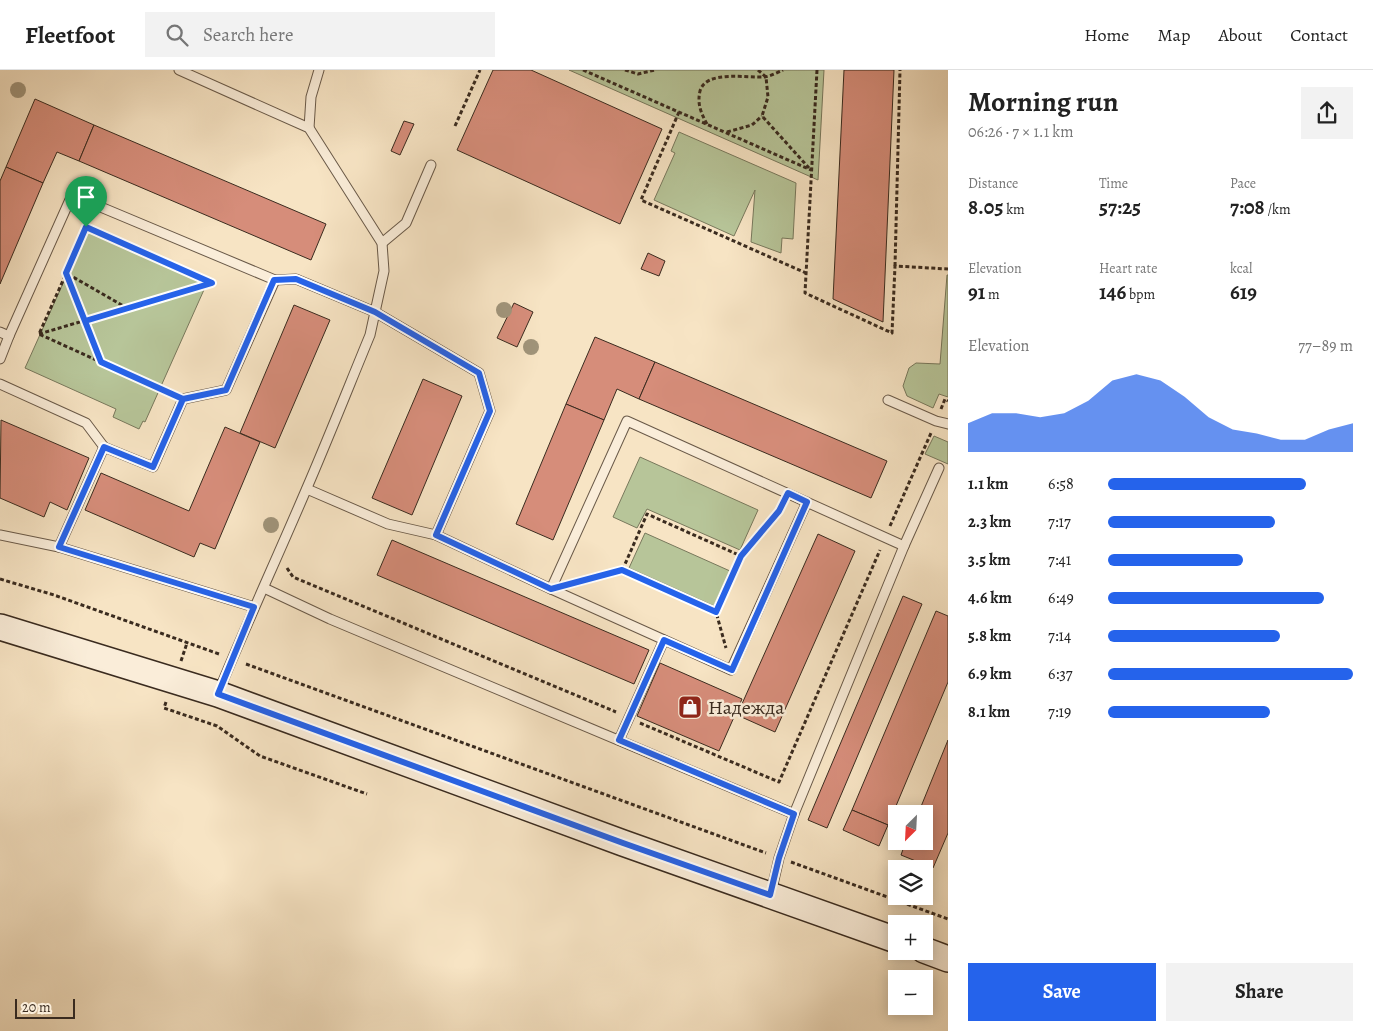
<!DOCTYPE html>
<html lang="en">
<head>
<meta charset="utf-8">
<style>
  :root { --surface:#fff; --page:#f2f2f2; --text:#222; --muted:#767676; --line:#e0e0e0; --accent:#2563eb }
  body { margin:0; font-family:Alegreya,serif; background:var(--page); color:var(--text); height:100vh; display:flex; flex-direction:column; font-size:19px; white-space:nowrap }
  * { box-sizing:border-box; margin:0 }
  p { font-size:16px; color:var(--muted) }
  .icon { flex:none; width:28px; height:28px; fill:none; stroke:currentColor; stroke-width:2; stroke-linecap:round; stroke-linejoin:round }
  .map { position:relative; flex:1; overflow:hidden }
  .side { display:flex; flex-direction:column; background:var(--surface); width:425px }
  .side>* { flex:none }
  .needle { width:32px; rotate:204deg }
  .controls { position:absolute; left:888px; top:735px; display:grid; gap:10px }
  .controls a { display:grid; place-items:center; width:45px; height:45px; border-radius:0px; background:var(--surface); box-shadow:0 2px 12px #0003; font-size:25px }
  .scale { position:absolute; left:15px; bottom:12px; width:60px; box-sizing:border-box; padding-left:5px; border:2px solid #3a2b1f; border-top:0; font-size:14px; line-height:18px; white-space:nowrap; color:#3a2b1f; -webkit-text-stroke:4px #faedd9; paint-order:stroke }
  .pin { position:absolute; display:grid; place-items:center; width:42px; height:42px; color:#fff; margin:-51px -21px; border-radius:50% 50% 50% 0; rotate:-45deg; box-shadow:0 0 5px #0007 }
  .pin .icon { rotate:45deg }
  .round { display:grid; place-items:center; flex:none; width:52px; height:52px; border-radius:0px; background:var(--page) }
  .headline { display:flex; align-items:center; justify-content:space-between; height:85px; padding:0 20px }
  h1 { font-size:28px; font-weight:700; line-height:38px }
  .stats { display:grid; grid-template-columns:repeat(3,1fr); gap:8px; height:85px; padding:5px 20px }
  .stats div { display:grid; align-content:center }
  .stats b { font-size:21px; font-weight:700 }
  .stats small { font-size:14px; font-weight:400 }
  .stats p { font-size:14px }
  .chart { height:140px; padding:10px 20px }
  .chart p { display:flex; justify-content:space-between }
  .chart svg { width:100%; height:90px; margin-top:5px; fill:var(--accent); opacity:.7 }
  .cta { display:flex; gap:10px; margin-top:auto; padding:10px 20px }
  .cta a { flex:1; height:58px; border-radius:0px; background:var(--accent); color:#fff; font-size:20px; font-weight:700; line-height:58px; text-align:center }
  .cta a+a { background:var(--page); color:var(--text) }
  ul { padding:0 20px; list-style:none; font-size:16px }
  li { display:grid; grid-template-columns:80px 60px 1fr; align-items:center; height:38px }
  li i { height:12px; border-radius:6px; background:var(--accent) }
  header { display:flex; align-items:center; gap:30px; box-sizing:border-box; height:70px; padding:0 25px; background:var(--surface); border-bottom:1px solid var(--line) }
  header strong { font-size:24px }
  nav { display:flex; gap:28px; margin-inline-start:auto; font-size:18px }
  .search { width:350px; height:45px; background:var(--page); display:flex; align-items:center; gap:12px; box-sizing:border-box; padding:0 18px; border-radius:0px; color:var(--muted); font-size:19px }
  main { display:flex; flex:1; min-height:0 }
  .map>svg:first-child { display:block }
  .green { fill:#b7c599; stroke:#78785c }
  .building { fill:#d68d7a; stroke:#3a2b1f }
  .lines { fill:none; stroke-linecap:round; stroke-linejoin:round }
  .service-casing { stroke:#695948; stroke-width:11 }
  .secondary-casing { stroke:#3a2b1f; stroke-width:28 }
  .path { stroke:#3a2b1f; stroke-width:3; stroke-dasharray:4 2.5; stroke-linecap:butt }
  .service { stroke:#faedd9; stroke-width:9 }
  .secondary { stroke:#faedd9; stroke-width:25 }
  .tree { fill:#a0947a }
  .route-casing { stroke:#fff; stroke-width:10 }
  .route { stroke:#2563eb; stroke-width:6 }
  .labels { text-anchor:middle; stroke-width:5; stroke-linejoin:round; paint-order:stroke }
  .poi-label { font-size:20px; fill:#3a2b1f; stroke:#faedd9; text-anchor:start }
</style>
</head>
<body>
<header>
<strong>Fleetfoot</strong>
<div class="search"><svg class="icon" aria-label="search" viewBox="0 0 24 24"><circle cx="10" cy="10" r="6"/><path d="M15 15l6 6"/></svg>Search here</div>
<nav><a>Home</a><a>Map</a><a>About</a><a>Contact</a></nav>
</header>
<main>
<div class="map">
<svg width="948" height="961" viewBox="0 0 948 961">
  <rect width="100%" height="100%" fill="#f7e4c4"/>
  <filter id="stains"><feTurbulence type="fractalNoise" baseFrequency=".004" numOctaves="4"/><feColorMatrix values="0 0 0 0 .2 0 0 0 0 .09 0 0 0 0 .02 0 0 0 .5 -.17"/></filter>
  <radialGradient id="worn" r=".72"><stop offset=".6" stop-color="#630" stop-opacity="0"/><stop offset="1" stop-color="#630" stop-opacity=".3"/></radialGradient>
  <!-- green -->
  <g class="green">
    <polygon points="569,0 824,0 818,110"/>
    <polygon points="679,62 796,113 793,169 782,168 781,183 751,172 755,120 734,166 654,130 675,83 671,81"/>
    <polygon points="87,160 207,213 145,352 143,351 139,359 113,347 116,339 25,298"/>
    <polygon points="947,205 948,205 948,327 939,324 933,338 907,326 903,316 909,298 916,293 940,294"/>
    <polygon points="934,366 948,372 948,394 925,384"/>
    <polygon points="640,387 758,440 740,480 647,439 637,458 613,447"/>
    <polygon points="645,463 730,501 714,536 629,498"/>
  </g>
  <!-- building -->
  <g class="building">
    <polygon points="493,0 531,0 662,59 620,154 457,80"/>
    <polygon points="844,0 894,0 883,252 833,229"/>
    <polygon points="35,29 94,55 79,91 57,82 43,113 6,97"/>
    <polygon points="404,51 414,54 400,85 391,81"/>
    <polygon points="94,55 326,154 311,190 79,91"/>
    <polygon points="6,97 43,113 0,214 0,111"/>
    <polygon points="648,183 665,191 659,206 641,199"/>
    <polygon points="514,233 533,242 517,277 497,268"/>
    <polygon points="294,235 330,250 275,378 240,363"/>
    <polygon points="595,267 655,292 639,329 617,319 604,350 566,334"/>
    <polygon points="655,292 887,391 871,428 639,329"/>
    <polygon points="423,309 462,326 412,445 372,428"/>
    <polygon points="566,334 604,350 553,470 516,454"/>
    <polygon points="1,350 89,388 67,440 50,432 44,447 0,428"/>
    <polygon points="225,357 260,372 215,479 200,473 194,487 85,440 101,403 189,441"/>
    <polygon points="818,464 855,481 775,662 737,645"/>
    <polygon points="392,470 649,580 634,614 377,505"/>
    <polygon points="903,526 922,534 827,758 808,750"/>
    <polygon points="936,541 948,546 948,612 888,755 852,740"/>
    <polygon points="660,593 742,629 719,681 637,646"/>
    <polygon points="948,670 948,763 933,798 901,785 906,771 924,771 924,744 918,744"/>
    <polygon points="852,740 888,755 879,776 843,760"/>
  </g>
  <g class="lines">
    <!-- service casing -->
    <g class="service-casing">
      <g id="service">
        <polyline points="179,0 309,58 382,173 384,201 375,242 479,303 490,341 436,465"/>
        <polyline points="309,58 311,27 319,0"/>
        <polyline points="382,173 406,153 431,95"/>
        <polyline points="0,262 9,266 0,289"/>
        <path d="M 9,266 L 72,125 L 275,210 L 296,209 L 375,242 L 370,265 C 349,316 328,369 306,420 C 277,488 246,555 218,623"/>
        <polyline points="0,314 86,353 104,377"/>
        <polyline points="888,330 936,351 948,354"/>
        <polyline points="307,419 388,454 436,465 551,519"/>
        <polyline points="807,432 731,600 551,519 627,351 904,476"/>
        <polyline points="0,465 59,477 254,537"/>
        <polyline points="59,477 104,377 153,397 183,329 226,320 275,210"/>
        <polyline points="264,518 330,549 794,744"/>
        <polyline points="619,670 664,570"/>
        <polyline points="771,823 779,788 794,744 904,476 939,398"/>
      </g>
    </g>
    <!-- secondary casing -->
    <g class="secondary-casing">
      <g id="secondary">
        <polyline points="0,557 218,624 623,773 896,870"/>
        <polyline points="924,880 948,889"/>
      </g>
    </g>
    <!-- path -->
    <g class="path">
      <polyline points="583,0 811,100"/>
      <polyline points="625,0 638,4 655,0"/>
      <polyline points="758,0 766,7 768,27 762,46 809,98"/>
      <polyline points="817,0 805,223 892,263 895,196 948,199"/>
      <polyline points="679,42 641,130 806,203"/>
      <path d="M 707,54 C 701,43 697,34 700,21 C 706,0 745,8 765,7 C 771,6 778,2 783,0"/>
      <polyline points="455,56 480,0"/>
      <polyline points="727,62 752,55 762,46"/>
      <polyline points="895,196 900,0"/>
      <polyline points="39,264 212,213 87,157 39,264 171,324"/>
      <polyline points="100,292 66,203 127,238"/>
      <polyline points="941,339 945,329 948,331"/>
      <polyline points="890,456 931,363"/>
      <polyline points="741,486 779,441 782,436"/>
      <polyline points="287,498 293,507 616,642"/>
      <polyline points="0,509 54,525 219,584"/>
      <polyline points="574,513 622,501"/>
      <polyline points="716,542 622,501 647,444 741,486 716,542 726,578"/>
      <polyline points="181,591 187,573"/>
      <polyline points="246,594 766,783"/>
      <polyline points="166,632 164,638 217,656 260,686 367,724"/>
      <polyline points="640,653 779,712 880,480"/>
      <polyline points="791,792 948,849"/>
    </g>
    <!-- service -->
    <use href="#service" class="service"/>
    <!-- secondary -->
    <use href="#secondary" class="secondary"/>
  </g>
  <!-- trees -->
  <g class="tree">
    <circle cx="18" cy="20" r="8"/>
    <circle cx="504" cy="240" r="8"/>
    <circle cx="531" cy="277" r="8"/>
    <circle cx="271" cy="455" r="8"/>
  </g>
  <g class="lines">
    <!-- route casing -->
    <g class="route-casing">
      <polyline id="route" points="86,157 66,203 101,292 183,329 153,397 104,377 59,477 254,537 218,624 623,773 770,825 779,788 794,744 619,670 664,570 732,600 807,432 788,423 779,441 741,486 716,542 622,500 551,519 436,465 490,341 479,303 375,242 296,209 274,210 226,320 183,329 101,292 85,251 212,213 86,157"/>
    </g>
    <!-- route -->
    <use href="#route" class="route"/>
  </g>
  <!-- icons -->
  <defs>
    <g id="shop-square" transform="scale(1.25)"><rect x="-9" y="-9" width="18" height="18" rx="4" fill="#8f2418" stroke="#faedd9"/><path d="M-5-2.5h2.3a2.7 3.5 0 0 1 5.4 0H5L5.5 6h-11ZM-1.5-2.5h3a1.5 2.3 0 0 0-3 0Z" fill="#fff"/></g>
  </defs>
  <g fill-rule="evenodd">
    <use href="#shop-square" x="690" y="637"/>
  </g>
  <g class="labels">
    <!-- poi labels -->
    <g class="poi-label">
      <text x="708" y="644">Надежда</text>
    </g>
  </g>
  <rect width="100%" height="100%" filter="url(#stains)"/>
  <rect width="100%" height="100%" fill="url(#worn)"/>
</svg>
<div class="controls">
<a><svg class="needle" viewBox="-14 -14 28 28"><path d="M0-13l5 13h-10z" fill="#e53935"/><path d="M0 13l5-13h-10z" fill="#767676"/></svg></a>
<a><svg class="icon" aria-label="layers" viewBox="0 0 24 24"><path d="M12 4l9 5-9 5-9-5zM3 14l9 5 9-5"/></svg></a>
<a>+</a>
<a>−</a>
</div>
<div class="scale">20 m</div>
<div class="pin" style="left:86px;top:157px;background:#1e9e55"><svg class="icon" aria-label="arrive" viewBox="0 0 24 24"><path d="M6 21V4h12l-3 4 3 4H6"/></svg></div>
</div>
<section class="side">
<div class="headline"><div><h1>Morning run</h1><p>06:26 · 7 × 1.1 km</p></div><a class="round"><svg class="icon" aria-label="share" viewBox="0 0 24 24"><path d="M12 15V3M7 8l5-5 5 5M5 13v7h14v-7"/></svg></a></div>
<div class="stats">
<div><p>Distance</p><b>8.05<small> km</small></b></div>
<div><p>Time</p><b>57:25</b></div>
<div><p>Pace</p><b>7:08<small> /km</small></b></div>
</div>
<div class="stats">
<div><p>Elevation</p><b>91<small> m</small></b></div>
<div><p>Heart rate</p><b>146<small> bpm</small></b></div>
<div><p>kcal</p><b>619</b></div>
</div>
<div class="chart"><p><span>Elevation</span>77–89 m</p>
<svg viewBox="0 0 160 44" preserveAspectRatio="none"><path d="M0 44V30L10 25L20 25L30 27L40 25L50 19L60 9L70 6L80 9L90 17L100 27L110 33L120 35L130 38L140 38L150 33L160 30V44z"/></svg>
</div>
<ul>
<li><b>1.1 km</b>6:58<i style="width:81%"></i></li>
<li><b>2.3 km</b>7:17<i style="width:68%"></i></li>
<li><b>3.5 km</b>7:41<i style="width:55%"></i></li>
<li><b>4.6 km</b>6:49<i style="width:88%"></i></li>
<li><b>5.8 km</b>7:14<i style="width:70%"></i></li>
<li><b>6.9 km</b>6:37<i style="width:100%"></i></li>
<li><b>8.1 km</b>7:19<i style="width:66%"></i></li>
</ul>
<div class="cta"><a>Save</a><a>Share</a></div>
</section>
</main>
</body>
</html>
